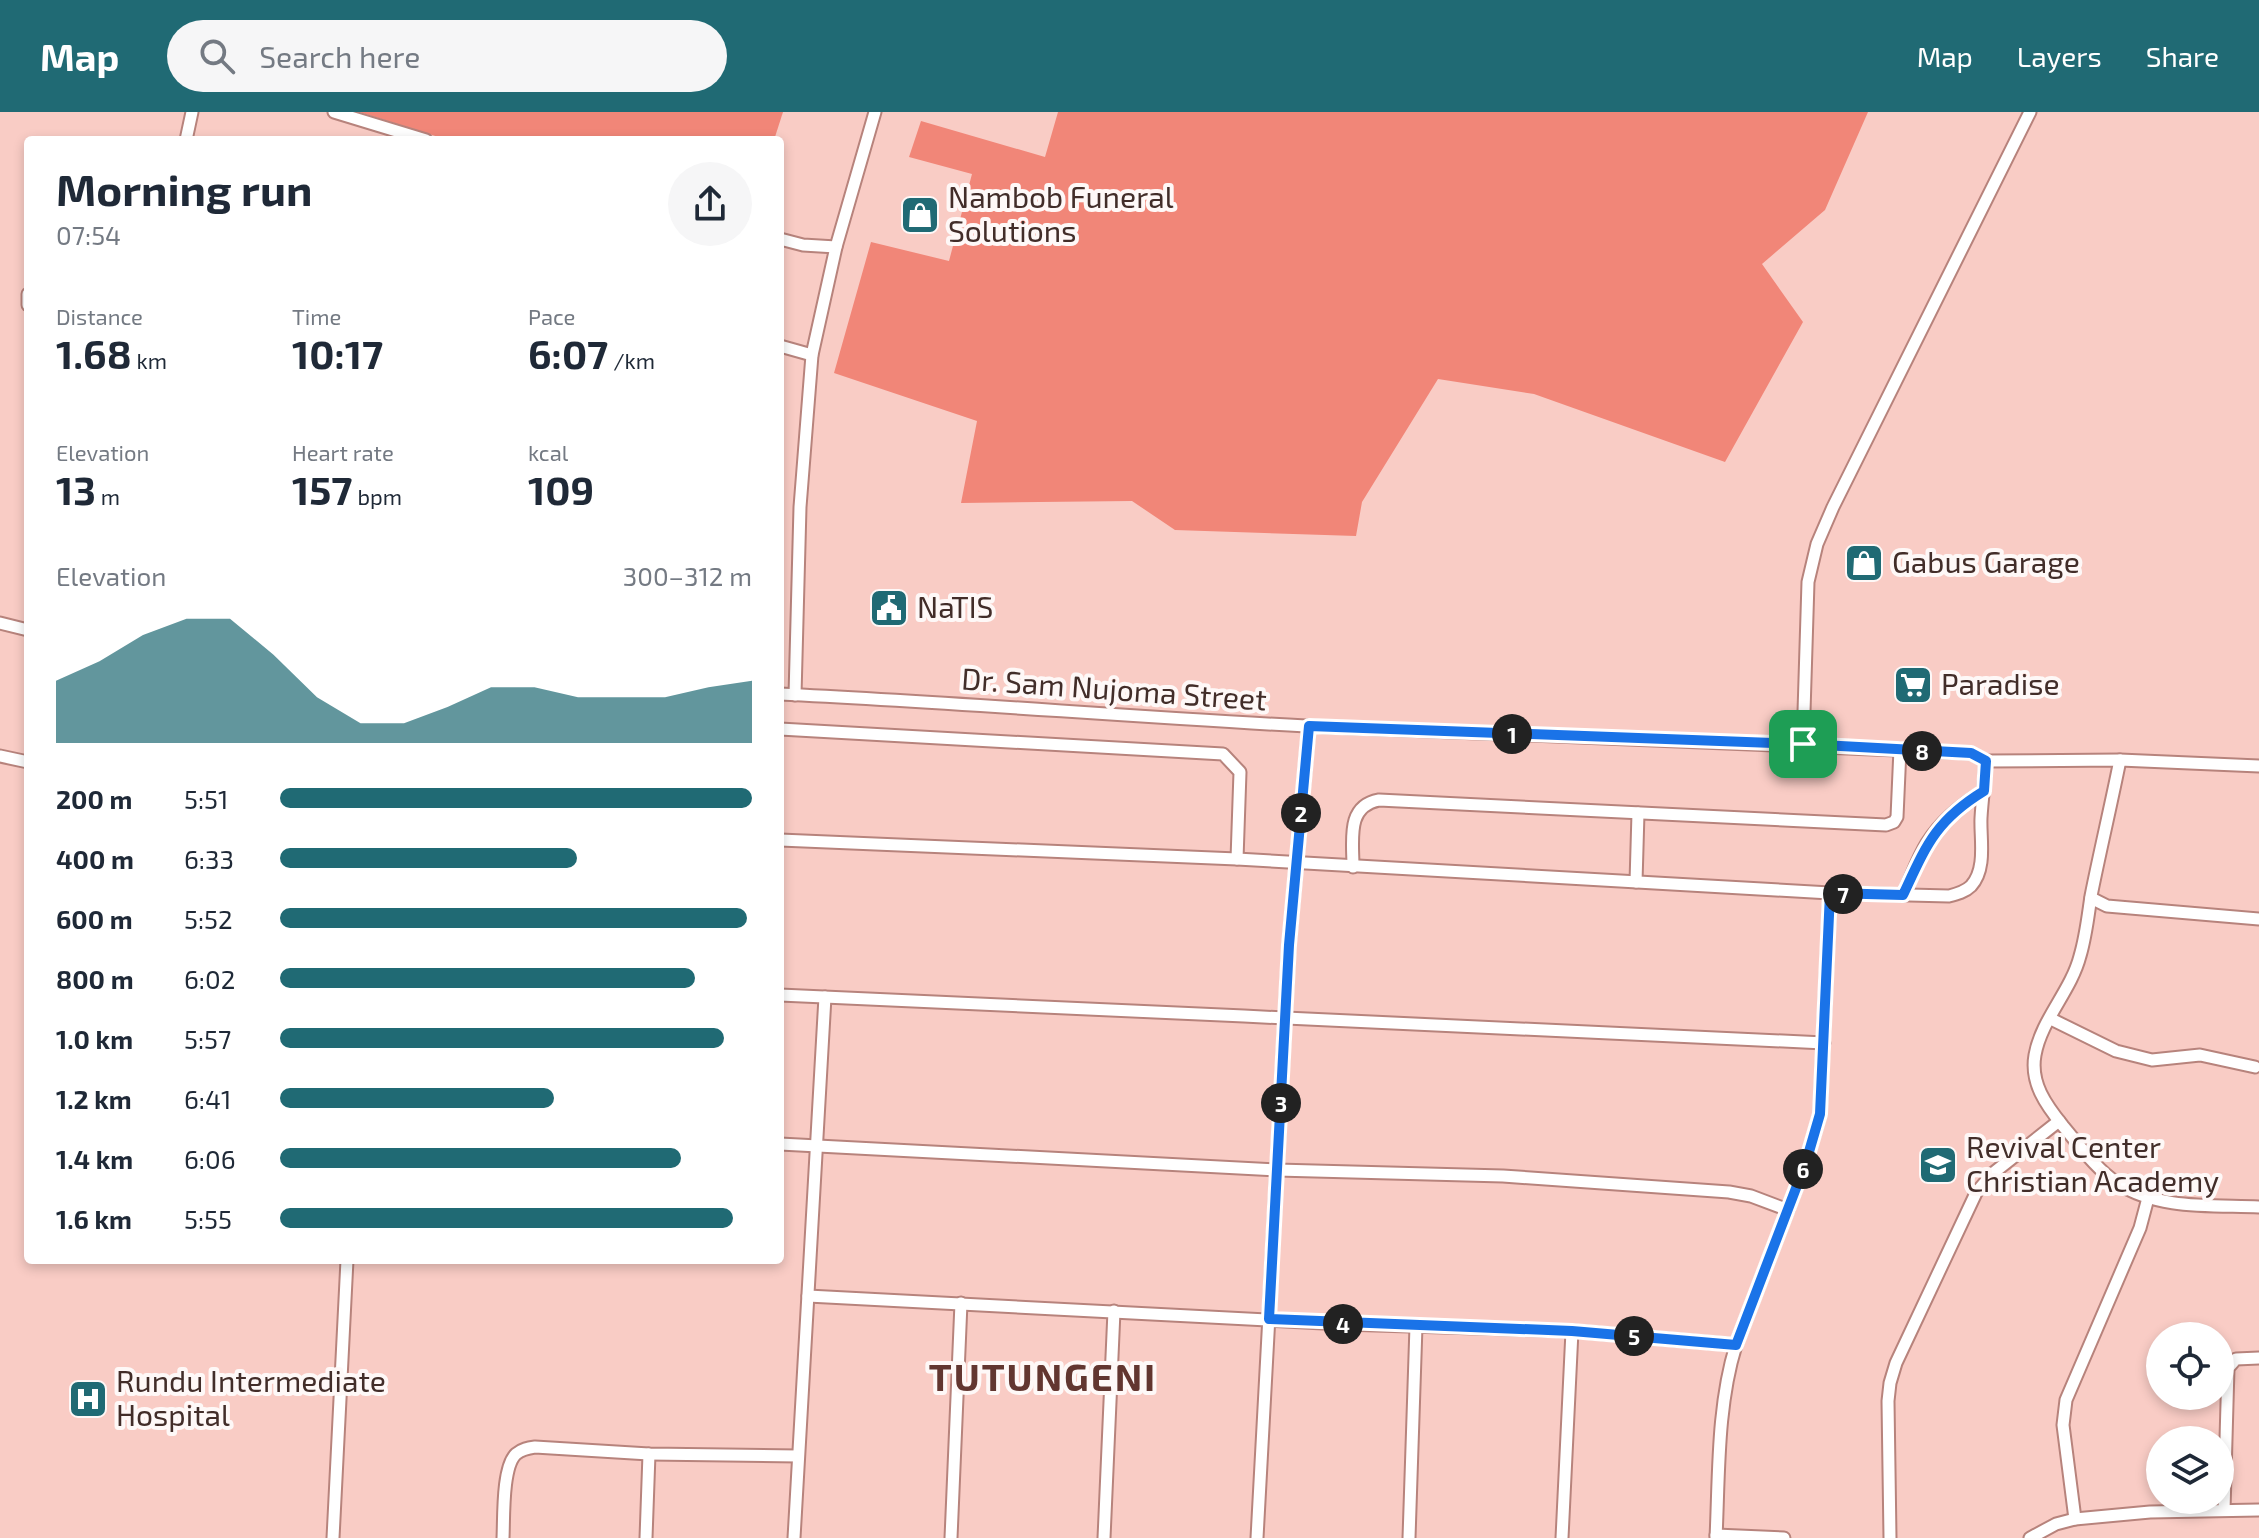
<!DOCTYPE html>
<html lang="en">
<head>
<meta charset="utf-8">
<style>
  :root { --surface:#fff; --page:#f6f6f7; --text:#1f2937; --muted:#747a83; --accent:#206a74 }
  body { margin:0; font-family:"Exo 2",sans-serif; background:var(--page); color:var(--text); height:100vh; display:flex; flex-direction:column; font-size:30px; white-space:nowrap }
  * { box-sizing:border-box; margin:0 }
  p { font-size:26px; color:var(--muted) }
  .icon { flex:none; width:44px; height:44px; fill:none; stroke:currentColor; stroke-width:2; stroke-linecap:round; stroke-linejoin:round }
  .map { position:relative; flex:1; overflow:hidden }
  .details { position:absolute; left:24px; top:24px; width:760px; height:1128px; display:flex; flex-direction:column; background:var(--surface); border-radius:8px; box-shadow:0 4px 12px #0003 }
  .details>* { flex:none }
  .tools { position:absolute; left:2146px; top:1210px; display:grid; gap:16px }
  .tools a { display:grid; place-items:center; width:88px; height:88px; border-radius:50%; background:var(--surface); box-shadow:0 4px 12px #0003; font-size:40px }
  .pin { position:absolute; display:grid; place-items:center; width:68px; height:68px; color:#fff; margin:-34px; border-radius:16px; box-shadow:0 4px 12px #0006 }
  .km { position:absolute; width:40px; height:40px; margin:-20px; border-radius:50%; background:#222; color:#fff; font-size:22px; line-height:40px; text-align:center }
  .round { display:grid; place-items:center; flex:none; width:84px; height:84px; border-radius:42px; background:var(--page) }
  .summary { display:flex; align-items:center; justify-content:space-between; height:136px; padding:0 32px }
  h1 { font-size:44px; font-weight:700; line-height:60px }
  .metrics { display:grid; grid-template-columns:repeat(3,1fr); gap:12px; height:136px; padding:8px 32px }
  .metrics div { display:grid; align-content:center }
  .metrics b { font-size:40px; font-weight:700 }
  .metrics small { font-size:22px; font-weight:400 }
  .metrics p { font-size:22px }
  .chart { height:224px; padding:16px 32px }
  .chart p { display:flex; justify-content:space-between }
  .chart svg { width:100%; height:144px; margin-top:8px; fill:var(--accent); opacity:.7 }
  ul { padding:0 32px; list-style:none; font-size:26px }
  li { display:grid; grid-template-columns:128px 96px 1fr; align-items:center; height:60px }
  li i { height:20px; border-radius:10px; background:var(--accent) }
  header { display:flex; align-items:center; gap:48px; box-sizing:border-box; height:112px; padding:0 40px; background:var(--accent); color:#fff }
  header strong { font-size:38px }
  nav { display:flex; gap:44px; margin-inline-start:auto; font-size:28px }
  .search { width:560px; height:72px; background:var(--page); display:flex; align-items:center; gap:20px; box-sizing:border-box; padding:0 28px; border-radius:44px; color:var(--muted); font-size:30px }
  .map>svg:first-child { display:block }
  .green { fill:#f18678 }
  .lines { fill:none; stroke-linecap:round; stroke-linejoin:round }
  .minor-casing { stroke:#b7837c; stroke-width:15 }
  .minor { stroke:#fff; stroke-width:11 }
  .route-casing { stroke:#fff; stroke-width:16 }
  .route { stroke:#1a73e8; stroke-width:10 }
  .labels { text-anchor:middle; stroke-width:8; stroke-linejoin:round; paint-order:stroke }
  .poi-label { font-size:30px; fill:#422d29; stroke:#fef8f7; text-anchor:start }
  .street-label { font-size:30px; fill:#422d29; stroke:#fef8f7 }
  .district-label { font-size:38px; font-weight:bold; letter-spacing:2px; fill:#623630; stroke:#fef8f7 }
</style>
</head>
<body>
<header>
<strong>Map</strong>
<div class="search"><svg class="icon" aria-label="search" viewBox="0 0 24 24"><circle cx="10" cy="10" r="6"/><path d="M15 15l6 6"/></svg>Search here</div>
<nav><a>Map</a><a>Layers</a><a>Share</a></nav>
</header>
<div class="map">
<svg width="2259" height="1426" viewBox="0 0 2259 1426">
  <rect width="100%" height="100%" fill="#f9ccc5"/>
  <!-- green -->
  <g class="green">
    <polygon points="359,0 783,0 774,28 448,28"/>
    <polygon points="1058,0 1868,0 1825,98 1762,152 1803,210 1725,350 1534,282 1438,267 1362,390 1356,424 1175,418 1132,389 961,391 977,309 834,261 871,130 949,149 972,62 909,45 921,9 1045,45"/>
  </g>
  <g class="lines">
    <!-- minor casing -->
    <g class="minor-casing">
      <g id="minor">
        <polyline points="334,0 426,28"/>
        <polyline points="186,28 192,0"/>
        <polyline points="780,127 803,133 836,135"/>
        <polyline points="28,182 28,193"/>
        <polyline points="780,234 812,243"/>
        <polyline points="0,511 28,518"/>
        <path d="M 780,582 C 955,590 1130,605 1306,614 C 1527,625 1749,630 1971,641 L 1986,649 L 2120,648 L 2259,654"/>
        <polyline points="795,583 800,395 812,243 836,135 875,0"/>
        <polyline points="780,617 1223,642 1240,660 1237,747"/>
        <polyline points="1803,632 1808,470 1817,432 1833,395 2030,0"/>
        <polyline points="0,644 28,650"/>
        <path d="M 2120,648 C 2111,693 2100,739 2091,784 C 2088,804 2086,824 2080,844 C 2071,879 2041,908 2035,943 C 2030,971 2046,993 2063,1014 C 2080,1034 2095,1056 2117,1071 C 2158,1098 2212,1093 2259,1095"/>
        <path d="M 780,728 L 1237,747 L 1830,781 L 1949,784 C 1957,782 1965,780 1971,774 C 1987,757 1980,726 1981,706 C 1982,687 1985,668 1986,649"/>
        <path d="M 1353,755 C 1353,728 1346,694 1379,688 L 1886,713 L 1894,710 L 1897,705 L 1900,637"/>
        <polyline points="1636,770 1638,701"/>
        <path d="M 1903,783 C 1911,766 1917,747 1927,731 C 1941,709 1962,692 1984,679"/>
        <polyline points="2091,786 2107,794 2259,807"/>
        <path d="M 780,883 C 1128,900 1476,913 1824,931"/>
        <polyline points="2051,907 2116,939 2152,948 2200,943 2255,955"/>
        <polyline points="780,1032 1277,1058 1503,1064 1729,1080 1751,1084 1788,1098"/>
        <polyline points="808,1184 1342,1212 1572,1219 1736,1233"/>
        <polyline points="2224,1398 2228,1256 2236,1247 2259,1246"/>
        <polyline points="2075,1407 2063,1313 2066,1288 2140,1116 2148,1086"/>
        <polyline points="1716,1423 1784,1426"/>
        <polyline points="333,1426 347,1148"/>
        <path d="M 503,1426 C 504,1406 502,1355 516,1342 C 522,1337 528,1336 535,1335 L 649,1342 L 798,1344"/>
        <polyline points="646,1426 649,1342"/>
        <polyline points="794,1426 825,885"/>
        <polyline points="951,1426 961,1191"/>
        <polyline points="1104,1426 1114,1199"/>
        <polyline points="1257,1426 1289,833 1309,614"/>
        <polyline points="1409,1426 1416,1214"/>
        <polyline points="1562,1426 1572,1219"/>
        <path d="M 1716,1426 C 1719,1362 1717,1294 1736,1233 L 1806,1050 L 1820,1002 L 1830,781"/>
        <polyline points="1890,1426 1888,1289 1890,1271 1896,1251 1976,1081 1992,1062 2059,1009"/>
        <polyline points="2030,1426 2056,1412 2075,1407 2150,1400 2259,1398"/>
      </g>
    </g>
    <!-- minor -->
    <use href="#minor" class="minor"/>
  </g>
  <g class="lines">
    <!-- route casing -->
    <g class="route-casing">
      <path id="route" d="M 1309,614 L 1803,632 L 1971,641 L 1986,649 L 1984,679 C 1935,709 1926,734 1903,783 L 1830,781 L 1820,1002 L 1806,1050 L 1736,1233 L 1572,1219 L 1269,1207 L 1289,833 Z"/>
    </g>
    <!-- route -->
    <use href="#route" class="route"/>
  </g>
  <!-- icons -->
  <defs>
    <g id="shop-square" transform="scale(2)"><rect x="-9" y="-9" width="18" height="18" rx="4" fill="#206a74" stroke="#fef8f7"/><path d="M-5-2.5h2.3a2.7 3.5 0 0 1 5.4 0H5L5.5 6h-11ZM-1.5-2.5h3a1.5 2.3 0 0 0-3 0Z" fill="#fff"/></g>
    <g id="civic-square" transform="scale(2)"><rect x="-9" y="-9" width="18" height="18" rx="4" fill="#206a74" stroke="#fef8f7"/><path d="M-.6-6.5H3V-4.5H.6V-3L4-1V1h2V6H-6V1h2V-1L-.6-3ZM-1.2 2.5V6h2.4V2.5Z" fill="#fff"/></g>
    <g id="supermarket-square" transform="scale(2)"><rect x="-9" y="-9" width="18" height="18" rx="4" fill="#206a74" stroke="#fef8f7"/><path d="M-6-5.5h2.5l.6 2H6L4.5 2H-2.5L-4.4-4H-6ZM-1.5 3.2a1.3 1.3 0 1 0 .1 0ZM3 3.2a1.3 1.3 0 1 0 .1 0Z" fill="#fff"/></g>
    <g id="school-square" transform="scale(2)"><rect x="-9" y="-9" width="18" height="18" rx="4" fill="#206a74" stroke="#fef8f7"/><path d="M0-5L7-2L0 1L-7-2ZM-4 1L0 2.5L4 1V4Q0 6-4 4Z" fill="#fff"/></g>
    <g id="hospital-square" transform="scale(2)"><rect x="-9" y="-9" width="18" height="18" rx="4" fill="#206a74" stroke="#fef8f7"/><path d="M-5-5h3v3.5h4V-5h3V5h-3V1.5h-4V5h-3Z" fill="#fff"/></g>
  </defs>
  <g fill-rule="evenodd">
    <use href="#shop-square" x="920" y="103"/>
    <use href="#shop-square" x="1864" y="451"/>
    <use href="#civic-square" x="889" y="496"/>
    <use href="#supermarket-square" x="1913" y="573"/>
    <use href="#school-square" x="1938" y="1053"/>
    <use href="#hospital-square" x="88" y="1287"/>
  </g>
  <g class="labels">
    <!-- poi labels -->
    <g class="poi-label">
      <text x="948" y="96">Nambob Funeral<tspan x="948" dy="34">Solutions</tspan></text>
      <text x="1892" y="461">Gabus Garage</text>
      <text x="917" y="506">NaTIS</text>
      <text x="1941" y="583">Paradise</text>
      <text x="1966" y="1046">Revival Center<tspan x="1966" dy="34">Christian Academy</tspan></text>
      <text x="116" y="1280">Rundu Intermediate<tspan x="116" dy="34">Hospital</tspan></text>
    </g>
    <!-- street labels -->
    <g class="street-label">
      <text transform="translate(1114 578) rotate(4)" y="10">Dr. Sam Nujoma Street</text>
    </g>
    <!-- district labels -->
    <g class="district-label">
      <text x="1043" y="1279">TUTUNGENI</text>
    </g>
  </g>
</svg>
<div class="tools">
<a><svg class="icon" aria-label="locate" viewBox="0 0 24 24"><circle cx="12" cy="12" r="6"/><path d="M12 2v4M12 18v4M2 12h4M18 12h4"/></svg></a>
<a><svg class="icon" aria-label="layers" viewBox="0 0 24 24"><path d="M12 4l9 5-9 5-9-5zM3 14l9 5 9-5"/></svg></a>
</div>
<div class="pin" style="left:1803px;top:632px;background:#1e9e55"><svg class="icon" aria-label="arrive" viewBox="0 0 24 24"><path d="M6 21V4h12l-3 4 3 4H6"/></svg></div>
<b class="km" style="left:1512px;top:622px">1</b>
<b class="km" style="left:1301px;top:701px">2</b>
<b class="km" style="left:1281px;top:991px">3</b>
<b class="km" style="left:1343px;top:1212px">4</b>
<b class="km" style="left:1634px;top:1224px">5</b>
<b class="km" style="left:1803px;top:1057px">6</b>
<b class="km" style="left:1843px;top:782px">7</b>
<b class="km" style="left:1922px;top:639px">8</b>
<section class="details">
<div class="summary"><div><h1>Morning run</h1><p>07:54</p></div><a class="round"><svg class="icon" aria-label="share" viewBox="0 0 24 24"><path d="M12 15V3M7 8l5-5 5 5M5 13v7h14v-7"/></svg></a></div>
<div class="metrics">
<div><p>Distance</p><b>1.68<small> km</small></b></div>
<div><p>Time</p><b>10:17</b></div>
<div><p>Pace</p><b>6:07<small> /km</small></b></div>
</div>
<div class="metrics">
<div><p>Elevation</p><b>13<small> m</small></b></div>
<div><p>Heart rate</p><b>157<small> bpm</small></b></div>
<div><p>kcal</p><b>109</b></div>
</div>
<div class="chart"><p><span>Elevation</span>300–312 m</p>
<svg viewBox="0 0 160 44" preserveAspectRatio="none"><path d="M0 44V25L10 19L20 11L30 6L40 6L50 17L60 30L70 38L80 38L90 33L100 27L110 27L120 30L130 30L140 30L150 27L160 25V44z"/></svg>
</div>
<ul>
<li><b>200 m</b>5:51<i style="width:100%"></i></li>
<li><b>400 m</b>6:33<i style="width:63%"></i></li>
<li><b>600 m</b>5:52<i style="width:99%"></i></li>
<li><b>800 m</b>6:02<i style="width:88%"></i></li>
<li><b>1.0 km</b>5:57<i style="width:94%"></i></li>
<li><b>1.2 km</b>6:41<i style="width:58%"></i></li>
<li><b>1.4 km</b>6:06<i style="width:85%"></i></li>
<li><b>1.6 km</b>5:55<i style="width:96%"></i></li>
</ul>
</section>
</div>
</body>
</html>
